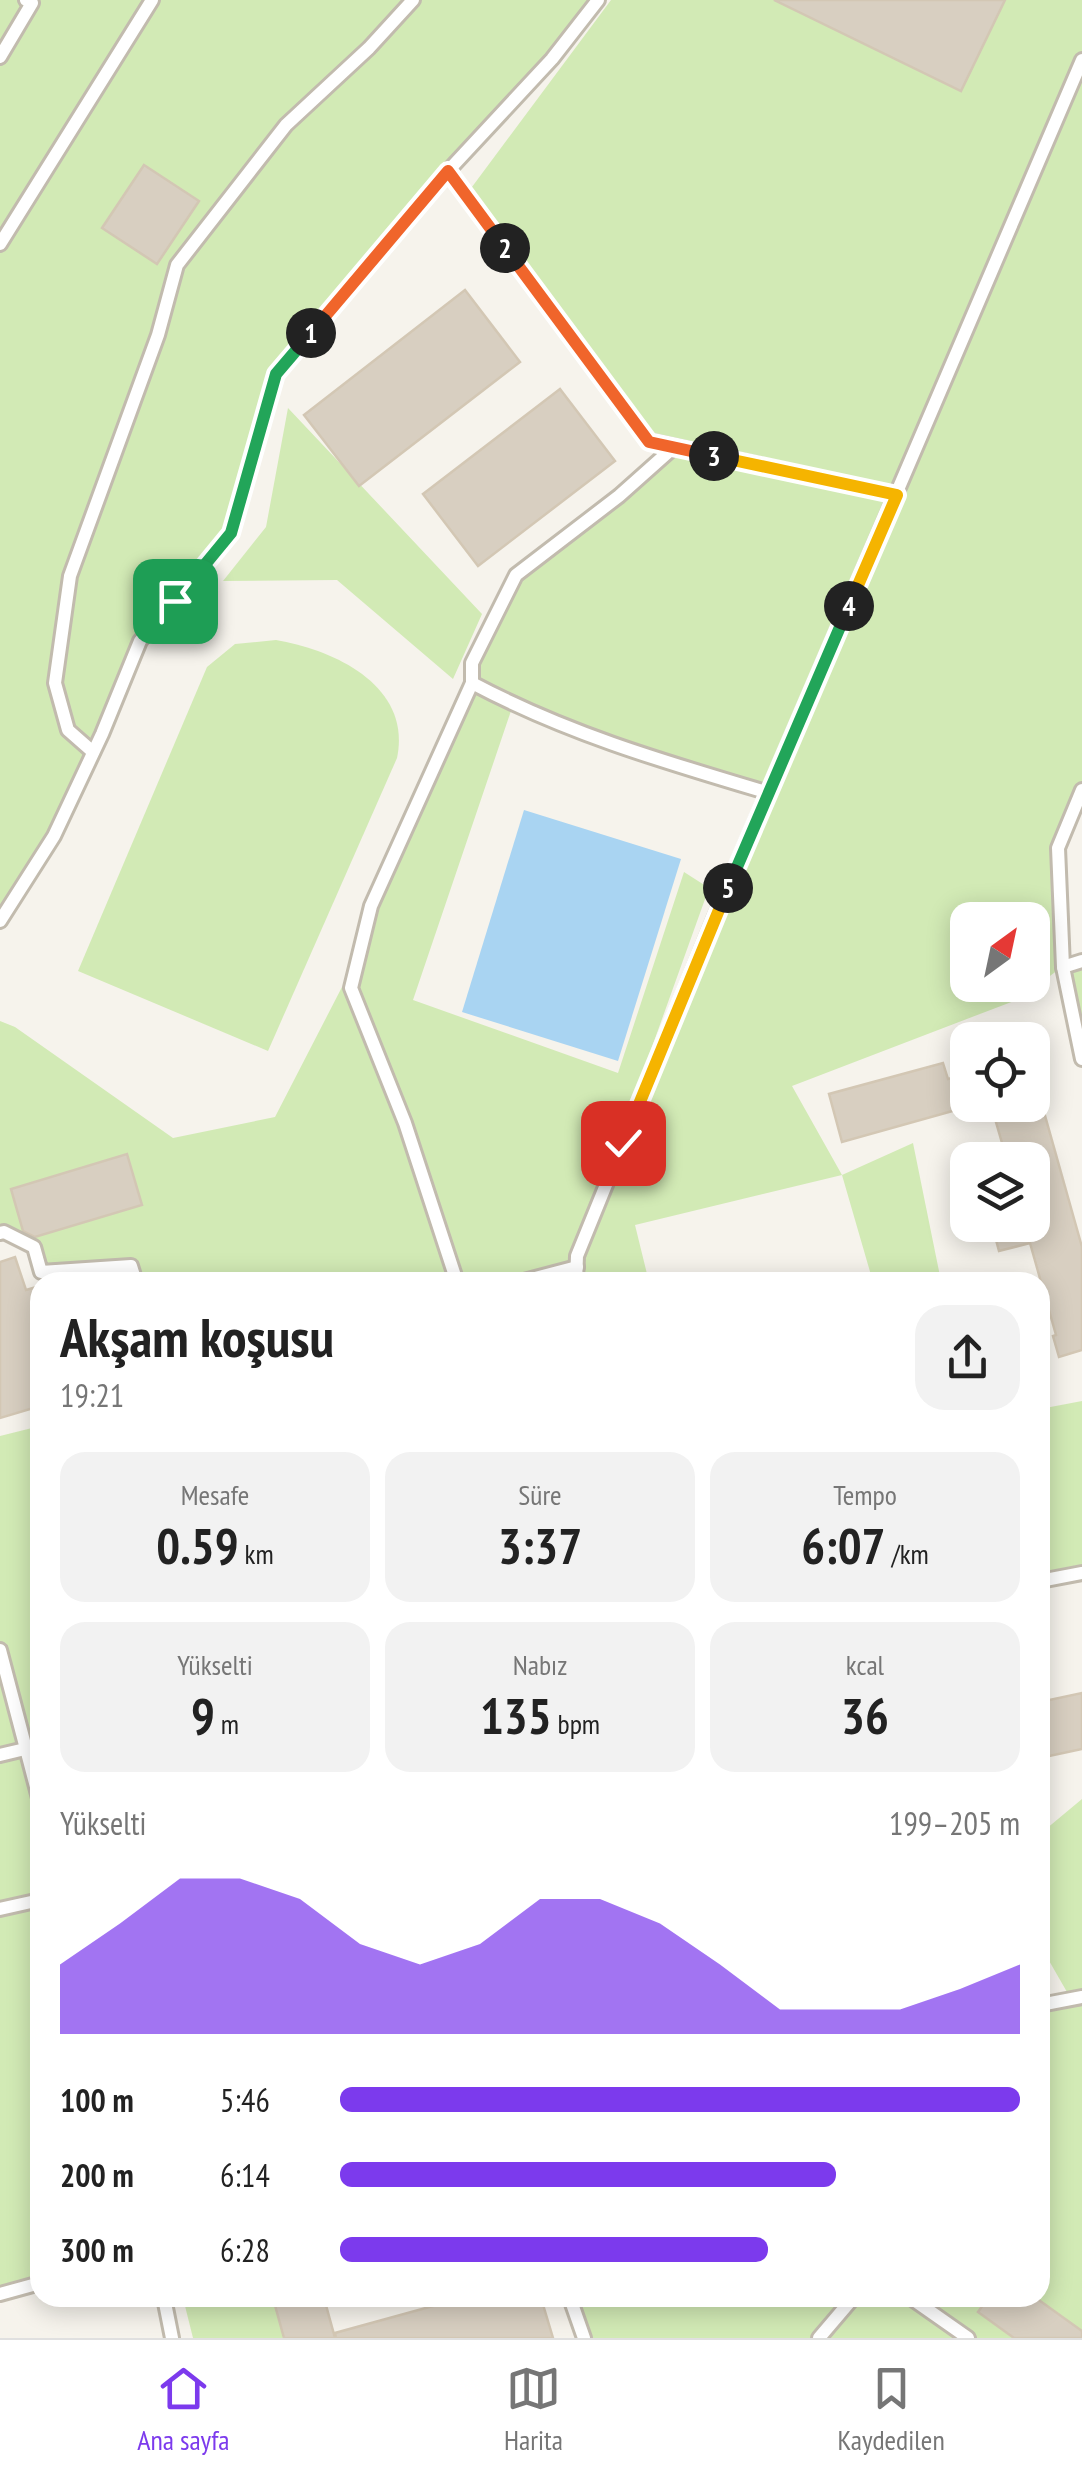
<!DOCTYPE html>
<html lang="tr">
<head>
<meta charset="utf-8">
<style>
  :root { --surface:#fff; --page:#f2f2f2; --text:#222; --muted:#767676; --line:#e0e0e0; --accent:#7c3aed }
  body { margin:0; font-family:"PT Sans Narrow",sans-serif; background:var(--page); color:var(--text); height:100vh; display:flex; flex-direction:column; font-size:38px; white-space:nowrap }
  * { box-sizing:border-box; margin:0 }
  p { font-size:32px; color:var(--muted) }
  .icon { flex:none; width:55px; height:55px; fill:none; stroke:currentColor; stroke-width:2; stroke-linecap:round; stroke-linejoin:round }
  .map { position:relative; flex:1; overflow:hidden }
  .side { position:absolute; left:30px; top:1272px; width:1020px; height:1035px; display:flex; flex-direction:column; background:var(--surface); border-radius:30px; box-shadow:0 5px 25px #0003 }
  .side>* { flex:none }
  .needle { width:65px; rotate:33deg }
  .tools { position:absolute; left:950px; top:902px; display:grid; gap:20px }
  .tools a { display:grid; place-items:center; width:100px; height:100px; border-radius:20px; background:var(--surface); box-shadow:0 5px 25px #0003; font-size:50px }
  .pin { position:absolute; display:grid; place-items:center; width:85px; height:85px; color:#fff; margin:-42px; border-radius:20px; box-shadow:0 5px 15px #0006 }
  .km { position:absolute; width:50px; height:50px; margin:-25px; border-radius:50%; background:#222; color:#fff; font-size:28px; line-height:50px; text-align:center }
  .round { display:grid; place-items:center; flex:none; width:105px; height:105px; border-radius:30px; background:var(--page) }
  .summary { display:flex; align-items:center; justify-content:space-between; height:170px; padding:0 30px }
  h1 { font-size:55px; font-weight:600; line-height:75px }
  .figures { display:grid; grid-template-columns:repeat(3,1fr); gap:15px; height:170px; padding:10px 30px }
  .figures div { display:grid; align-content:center; border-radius:25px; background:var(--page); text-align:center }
  .figures b { font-size:50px; font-weight:600 }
  .figures small { font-size:28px; font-weight:400 }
  .figures p { font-size:28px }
  .chart { height:280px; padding:20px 30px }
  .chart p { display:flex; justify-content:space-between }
  .chart svg { width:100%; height:180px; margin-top:10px; fill:var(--accent); opacity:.7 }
  ul { padding:0 30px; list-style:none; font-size:32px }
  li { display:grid; grid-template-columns:160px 120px 1fr; align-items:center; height:75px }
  li i { height:25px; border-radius:12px; background:var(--accent) }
  .dock { display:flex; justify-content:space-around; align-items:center; height:140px; border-top:2px solid var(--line); background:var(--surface); font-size:28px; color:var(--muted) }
  .dock a { display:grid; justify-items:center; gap:5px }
  .dock .on { color:var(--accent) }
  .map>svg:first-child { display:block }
  .green { fill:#d2eab5; fill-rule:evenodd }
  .water { fill:#a9d4f2 }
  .building { fill:#d8cfc1; stroke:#d3c7b4; stroke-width:2.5 }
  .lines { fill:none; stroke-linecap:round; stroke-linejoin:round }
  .lane-casing { stroke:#c2bbae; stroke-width:18 }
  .lane { stroke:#fff; stroke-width:12 }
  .split-1-casing { stroke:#fff; stroke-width:20 }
  .split-2-casing { stroke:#fff; stroke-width:20 }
  .split-3-casing { stroke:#fff; stroke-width:20 }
  .split-4-casing { stroke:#fff; stroke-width:20 }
  .split-5-casing { stroke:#fff; stroke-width:20 }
  .split-6-casing { stroke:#fff; stroke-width:20 }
  .split-1 { stroke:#22a559; stroke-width:12 }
  .split-2 { stroke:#f0652b; stroke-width:12 }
  .split-3 { stroke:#f0652b; stroke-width:12 }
  .split-4 { stroke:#f5b400; stroke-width:12 }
  .split-5 { stroke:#22a559; stroke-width:12 }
  .split-6 { stroke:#f5b400; stroke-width:12 }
</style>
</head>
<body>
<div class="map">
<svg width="1082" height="2338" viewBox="0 0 1082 2338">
  <rect width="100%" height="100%" fill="#f6f3ec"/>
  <!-- green -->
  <g class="green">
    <polygon points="0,0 598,0 276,374 231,533 140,641 54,836 0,921"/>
    <path d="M 611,0 L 1082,0 L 1082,790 L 1058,848 L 1063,966 L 1082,961 L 1082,1059 L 1062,967 L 1019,999 L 792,1086 L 842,1175 L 913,1143 L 941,1281 L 974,1276 L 975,1282 L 873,1282 L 842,1175 L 635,1225 L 649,1282 L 576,1282 L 577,1268 L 540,1282 L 136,1282 L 130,1266 L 41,1272 L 34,1247 L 0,1233 L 0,1021 L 15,1027 L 173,1138 L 275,1117 L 342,987 L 393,1097 L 351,988 L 371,906 L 472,683 L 472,663 L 516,575 L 673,447 L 649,441 L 466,195 ZM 513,705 L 769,793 L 577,1256 L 709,888 L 684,872 L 618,1073 L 413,1000 ZM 968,920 L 1032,920 L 1032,985 L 968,985 Z"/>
    <polygon points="288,408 482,614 453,679 337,580 223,581 266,527"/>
    <path d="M 276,640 C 335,650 412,686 397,758 L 268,1051 L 78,971 L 207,667 L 235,644 Z"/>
    <polygon points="1082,1401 1082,1573 1040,1581 1040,1409"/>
    <polygon points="40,1426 40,2283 0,2294 0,1436"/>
    <polygon points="1082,1799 1082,2338 584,2338 570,2298 1040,2298 1040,2005 1071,1999 1040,1945 1040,1834"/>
    <polygon points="183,2298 273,2298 284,2338 193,2338"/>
  </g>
  <!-- water -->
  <polygon class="water" points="524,810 681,859 618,1061 462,1012"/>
  <!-- building -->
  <g class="building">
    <polygon points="774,0 1005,0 961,91"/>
    <polygon points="144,165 199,201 157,264 102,228"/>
    <polygon points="465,290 520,362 359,486 304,415"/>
    <polygon points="560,389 615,461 478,566 423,494"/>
    <polygon points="943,1063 948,1079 968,1074 968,1103 956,1107 956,1110 842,1142 829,1094"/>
    <polygon points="991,1105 1042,1105 1082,1247 1082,1350 1059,1357 1053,1336 1056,1335 1030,1243 999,1251 992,1225 1032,1225 1032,1160 1007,1160"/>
    <polygon points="127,1154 142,1205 35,1237 23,1231 11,1189"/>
    <polygon points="15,1257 26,1290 40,1286 40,1406 0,1418 0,1262"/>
    <polygon points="1082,1693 1082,1749 1040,1758 1040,1702"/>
    <polygon points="273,2298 324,2298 335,2338 284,2338"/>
    <polygon points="462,2298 541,2298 553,2338 336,2338 335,2333"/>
    <polygon points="988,2298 1036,2298 1082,2331 1082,2338 1014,2338 978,2312"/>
  </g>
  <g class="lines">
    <!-- lane casing -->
    <g class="lane-casing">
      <g id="lane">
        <polyline points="0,57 32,3 26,0"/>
        <polyline points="448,171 649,441 897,495"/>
        <polyline points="0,244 152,0"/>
        <path d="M 674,447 L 619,496 L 516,575 L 472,663 L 472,683 C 568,734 665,762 769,793"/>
        <polyline points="93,752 68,730 55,683 70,576 158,335 177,265 286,125 369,48 413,0"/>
        <polyline points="0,921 54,836 102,734 140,641 231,533 276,374 448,171 552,59 598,0"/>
        <polyline points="1082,961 1063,967 1082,1059"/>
        <polyline points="1063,967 1058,848 1082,790"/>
        <polyline points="0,1233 4,1232 34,1247 41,1272 131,1266 136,1282"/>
        <polyline points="457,1282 405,1123 351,988 371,906 472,683"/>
        <polyline points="520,1282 577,1267"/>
        <polyline points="576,1282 577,1256 715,917 1082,60"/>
        <polyline points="1040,1581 1082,1573"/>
        <polyline points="0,1650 40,1802"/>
        <polyline points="0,1755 25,1749"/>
        <polyline points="0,1909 40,1900"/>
        <polyline points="1040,2005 1082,1997"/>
        <polyline points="0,2294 40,2283"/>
        <polyline points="164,2298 172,2338"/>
        <polyline points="570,2298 584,2338"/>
        <polyline points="911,2298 968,2338"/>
        <polyline points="819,2338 853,2298"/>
      </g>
    </g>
    <!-- lane -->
    <use href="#lane" class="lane"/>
  </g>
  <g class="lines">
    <!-- split-1 casing -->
    <g class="split-1-casing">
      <polyline id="split-1" points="175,601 231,533 276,374 311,333"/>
    </g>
    <!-- split-2 casing -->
    <g class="split-2-casing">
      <polyline id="split-2" points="311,333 448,171 505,248"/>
    </g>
    <!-- split-3 casing -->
    <g class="split-3-casing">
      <polyline id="split-3" points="505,248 649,442 714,456"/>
    </g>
    <!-- split-4 casing -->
    <g class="split-4-casing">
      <polyline id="split-4" points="714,456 897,495 849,606"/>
    </g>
    <!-- split-5 casing -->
    <g class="split-5-casing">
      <polyline id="split-5" points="728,888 849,606"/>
    </g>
    <!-- split-6 casing -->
    <g class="split-6-casing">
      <polyline id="split-6" points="623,1143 728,888"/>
    </g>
    <!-- split-1 -->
    <use href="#split-1" class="split-1"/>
    <!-- split-2 -->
    <use href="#split-2" class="split-2"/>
    <!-- split-3 -->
    <use href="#split-3" class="split-3"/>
    <!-- split-4 -->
    <use href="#split-4" class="split-4"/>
    <!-- split-5 -->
    <use href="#split-5" class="split-5"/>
    <!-- split-6 -->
    <use href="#split-6" class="split-6"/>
  </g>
</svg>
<div class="tools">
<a><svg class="needle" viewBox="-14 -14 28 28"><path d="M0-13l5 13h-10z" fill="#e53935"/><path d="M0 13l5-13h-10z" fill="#767676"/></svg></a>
<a><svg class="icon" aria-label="locate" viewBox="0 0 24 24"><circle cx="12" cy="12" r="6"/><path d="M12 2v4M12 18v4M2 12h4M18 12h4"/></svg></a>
<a><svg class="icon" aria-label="layers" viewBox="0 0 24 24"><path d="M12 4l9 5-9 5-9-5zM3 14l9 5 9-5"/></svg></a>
</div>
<div class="pin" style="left:175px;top:601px;background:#1e9e55"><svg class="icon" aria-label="arrive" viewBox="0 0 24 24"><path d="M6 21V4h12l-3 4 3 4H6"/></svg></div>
<div class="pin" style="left:623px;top:1143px;background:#d93025"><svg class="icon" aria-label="check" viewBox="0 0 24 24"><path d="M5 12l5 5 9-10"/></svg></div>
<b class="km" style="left:311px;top:333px">1</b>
<b class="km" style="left:505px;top:248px">2</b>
<b class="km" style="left:714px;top:456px">3</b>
<b class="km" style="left:849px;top:606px">4</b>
<b class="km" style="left:728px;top:888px">5</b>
<section class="side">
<div class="summary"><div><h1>Akşam koşusu</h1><p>19:21</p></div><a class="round"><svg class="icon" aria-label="share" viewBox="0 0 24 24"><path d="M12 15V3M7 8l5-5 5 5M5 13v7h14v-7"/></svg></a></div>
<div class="figures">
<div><p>Mesafe</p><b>0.59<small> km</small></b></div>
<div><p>Süre</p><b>3:37</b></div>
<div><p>Tempo</p><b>6:07<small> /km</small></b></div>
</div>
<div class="figures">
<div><p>Yükselti</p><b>9<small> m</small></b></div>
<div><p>Nabız</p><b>135<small> bpm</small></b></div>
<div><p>kcal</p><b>36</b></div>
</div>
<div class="chart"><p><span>Yükselti</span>199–205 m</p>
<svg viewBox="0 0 160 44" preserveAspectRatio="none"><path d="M0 44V27L10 17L20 6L30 6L40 11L50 22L60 27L70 22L80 11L90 11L100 17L110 27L120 38L130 38L140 38L150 33L160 27V44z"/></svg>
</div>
<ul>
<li><b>100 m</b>5:46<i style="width:100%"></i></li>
<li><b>200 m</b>6:14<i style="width:73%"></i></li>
<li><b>300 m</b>6:28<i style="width:63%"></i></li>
</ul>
</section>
</div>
<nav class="dock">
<a class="on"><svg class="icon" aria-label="home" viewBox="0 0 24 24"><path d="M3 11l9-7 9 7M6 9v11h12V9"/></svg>Ana sayfa</a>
<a><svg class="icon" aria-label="map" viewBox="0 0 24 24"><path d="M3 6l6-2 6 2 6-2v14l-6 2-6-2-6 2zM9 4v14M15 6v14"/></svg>Harita</a>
<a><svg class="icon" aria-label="saved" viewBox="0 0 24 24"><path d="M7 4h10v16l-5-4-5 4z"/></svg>Kaydedilen</a>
</nav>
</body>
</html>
